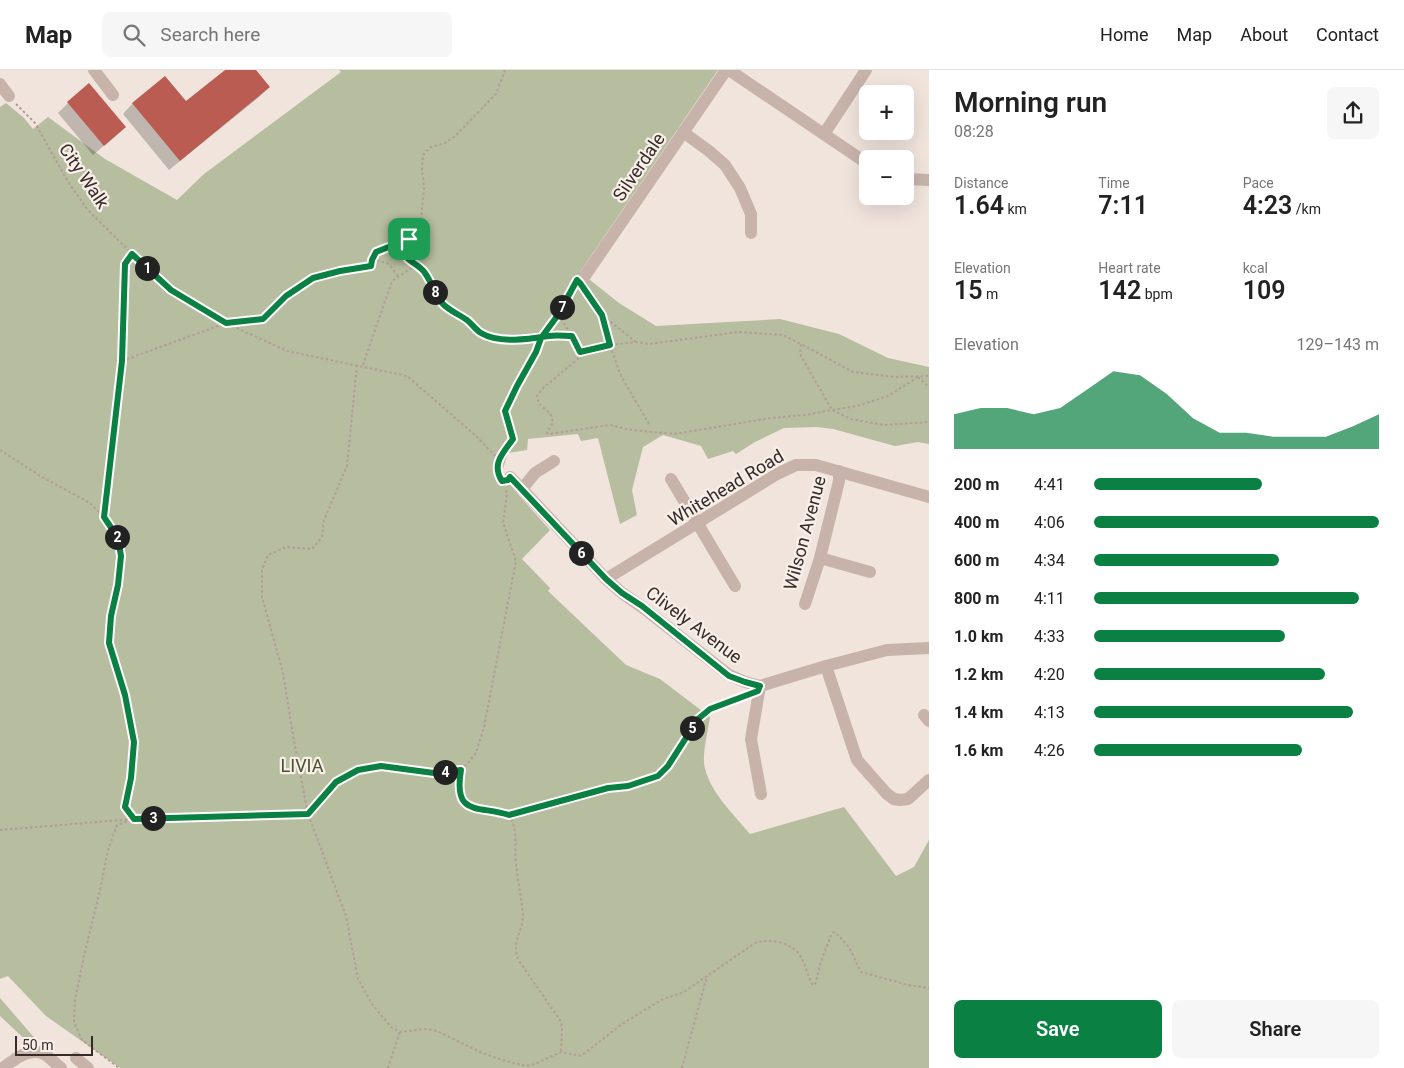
<!DOCTYPE html>
<html lang="en">
<head>
<meta charset="utf-8">
<style>
  :root { --surface:#fff; --page:#f6f6f6; --text:#222; --muted:#767676; --line:#e0e0e0; --accent:#0b8043 }
  body { margin:0; font-family:Roboto,sans-serif; background:var(--page); color:var(--text); height:100vh; display:flex; flex-direction:column; font-size:19px; white-space:nowrap }
  * { box-sizing:border-box; margin:0 }
  p { font-size:16px; color:var(--muted) }
  .icon { flex:none; width:28px; height:28px; fill:none; stroke:currentColor; stroke-width:2; stroke-linecap:round; stroke-linejoin:round }
  .map { position:relative; flex:1; overflow:hidden }
  .drawer { display:flex; flex-direction:column; background:var(--surface); width:475px }
  .drawer>* { flex:none }
  .tools { position:absolute; left:859px; top:15px; display:grid; gap:10px }
  .tools a { display:grid; place-items:center; width:55px; height:55px; border-radius:8px; background:var(--surface); box-shadow:0 5px 20px #0002; font-size:25px }
  .scale { position:absolute; left:15px; bottom:12px; width:78px; box-sizing:border-box; padding-left:5px; border:2px solid #352b29; border-top:0; font-size:14px; line-height:18px; white-space:nowrap; color:#352b29; -webkit-text-stroke:4px #f8efe9; paint-order:stroke }
  .pin { position:absolute; display:grid; place-items:center; width:42px; height:42px; color:#fff; margin:-21px; border-radius:10px; box-shadow:0 2px 8px #0006 }
  .km { position:absolute; width:25px; height:25px; margin:-12px; border-radius:50%; background:#222; color:#fff; font-size:14px; line-height:25px; text-align:center }
  .round { display:grid; place-items:center; flex:none; width:52px; height:52px; border-radius:8px; background:var(--page) }
  .summary { display:flex; align-items:center; justify-content:space-between; height:85px; padding:0 25px }
  h1 { font-size:28px; font-weight:600; line-height:38px }
  .metrics { display:grid; grid-template-columns:repeat(3,1fr); gap:8px; height:85px; padding:5px 25px }
  .metrics div { display:grid; align-content:center }
  .metrics b { font-size:25px; font-weight:600 }
  .metrics small { font-size:14px; font-weight:400 }
  .metrics p { font-size:14px }
  .chart { height:140px; padding:10px 25px }
  .chart p { display:flex; justify-content:space-between }
  .chart svg { width:100%; height:90px; margin-top:5px; fill:var(--accent); opacity:.7 }
  .primary-button { display:flex; gap:10px; margin-top:auto; padding:10px 25px }
  .primary-button a { flex:1; height:58px; border-radius:8px; background:var(--accent); color:#fff; font-size:20px; font-weight:600; line-height:58px; text-align:center }
  .primary-button a+a { background:var(--page); color:var(--text) }
  ul { padding:0 25px; list-style:none; font-size:16px }
  li { display:grid; grid-template-columns:80px 60px 1fr; align-items:center; height:38px }
  li i { height:12px; border-radius:6px; background:var(--accent) }
  header { display:flex; align-items:center; gap:30px; box-sizing:border-box; height:70px; padding:0 25px; background:var(--surface); border-bottom:1px solid var(--line) }
  header strong { font-size:24px }
  nav { display:flex; gap:28px; margin-inline-start:auto; font-size:18px }
  .search { width:350px; height:45px; background:var(--page); display:flex; align-items:center; gap:12px; box-sizing:border-box; padding:0 18px; border-radius:8px; color:var(--muted); font-size:19px }
  main { display:flex; flex:1; min-height:0 }
  .map>svg:first-child { display:block }
  .green { fill:#b7bd9f }
  .shadow { fill:#0003 }
  .building { fill:#ba5c51 }
  .lines { fill:none; stroke-linecap:round; stroke-linejoin:round }
  .path { stroke:#b29d95; stroke-width:2; stroke-dasharray:2.5 2.5; stroke-linecap:butt }
  .minor { stroke:#c7b3aa; stroke-width:12 }
  .route-casing { stroke:#fff; stroke-width:10 }
  .route { stroke:#0b8043; stroke-width:6 }
  .labels { text-anchor:middle; stroke-width:4.5; stroke-linejoin:round; paint-order:stroke }
  .street-label { font-size:18px; fill:#352b29; stroke:#f8efe9 }
  .park-label { font-size:18px; fill:#49512f; stroke:#f8efe9 }
</style>
</head>
<body>
<header>
<strong>Map</strong>
<div class="search"><svg class="icon" aria-label="search" viewBox="0 0 24 24"><circle cx="10" cy="10" r="6"/><path d="M15 15l6 6"/></svg>Search here</div>
<nav><a>Home</a><a>Map</a><a>About</a><a>Contact</a></nav>
</header>
<main>
<div class="map">
<svg width="929" height="998" viewBox="0 0 929 998">
  <rect width="100%" height="100%" fill="#f0e4dd"/>
  <!-- green -->
  <g class="green">
    <path d="M 339,0 L 718,0 L 580,202 L 619,233 L 656,256 L 780,249 L 839,264 L 888,288 L 929,297 L 929,374 L 918,372 L 895,376 L 833,359 L 817,357 L 784,358 L 755,372 L 736,384 L 733,381 L 708,389 L 701,376 L 663,365 L 643,377 L 632,420 L 637,445 L 620,454 L 598,368 L 581,371 L 578,364 L 528,369 L 527,380 L 508,383 L 501,405 L 550,460 L 522,489 L 550,518 L 548,521 L 626,595 L 660,609 L 710,647 C 708,661 703,680 704,693 C 707,719 734,745 750,764 L 844,737 L 896,806 L 914,797 L 929,770 L 929,998 L 120,998 L 46,946 L 8,906 L 0,909 L 0,37 L 6,33 L 24,48 L 33,59 L 48,47 L 105,89 L 177,130 L 204,104 L 341,2 Z"/>
    <polygon points="0,928 38,972 30,974 0,946"/>
  </g>
  <!-- shadow -->
  <g class="shadow">
    <polygon points="227,0 255,0 269,17 259,27 169,100 123,44 133,33 186,33"/>
    <polygon points="68,33 114,67 93,85 58,43"/>
  </g>
  <!-- building -->
  <g class="building">
    <polygon points="225,0 256,0 270,17 180,91 132,33 165,6 186,31"/>
    <polygon points="89,13 126,57 104,76 67,32"/>
  </g>
  <g class="lines">
    <!-- path -->
    <g class="path">
      <polyline points="505,0 496,24 454,67 445,73 431,77 425,82 423,86 422,98 424,118 421,149 418,157 405,174 404,180 405,186 410,192 425,203 432,218 443,235 470,252 481,263 492,267 512,269 529,270 550,266 572,266"/>
      <polyline points="16,34 35,53 67,110 87,139 132,184 171,220 226,253 287,281 407,306 476,366 498,389 497,404 499,407"/>
      <polyline points="372,189 389,194 398,206"/>
      <polyline points="586,222 602,245"/>
      <polyline points="558,245 564,253 580,281"/>
      <polyline points="636,272 602,245 610,275 636,272 649,274 738,262 783,265 801,274"/>
      <path d="M 122,291 L 226,253 L 263,249 L 286,226 L 313,208 L 340,201 L 371,196 C 372,177 394,175 409,169"/>
      <path d="M 357,295 L 347,396 L 324,450 L 322,467 L 312,479 L 286,477 L 268,485 L 262,500 L 262,527 L 283,603 L 294,671 L 308,744 L 346,846 L 358,909 L 372,934 L 391,957 L 400,962 L 426,959 L 437,961 L 480,982 L 502,990 L 526,996 L 535,994 L 561,982 L 581,986 L 622,954 L 661,930 L 684,922 L 755,873 C 768,868 790,872 799,884 C 805,892 807,905 812,914 L 815,915 L 821,891 L 832,863 L 835,862 L 849,877 L 861,902 L 908,915 L 929,918"/>
      <polyline points="363,295 392,211 416,195"/>
      <polyline points="918,307 888,326 857,336 832,340 800,284 801,274 853,302 895,307 929,306"/>
      <polyline points="918,307 929,317"/>
      <polyline points="649,354 621,306 610,275 581,282 579,288 543,318 537,326 539,334 550,343 553,352 547,363 549,364 610,355 632,360 674,364 771,348 805,345 832,340 851,349 884,355 929,352"/>
      <polyline points="0,380 42,407 90,433 104,447 118,468 121,486 118,515 111,546 109,573 125,625 134,672 131,709 125,737 133,749 117,755 108,780 100,820 84,886 75,930 74,952 82,970 119,998"/>
      <polyline points="498,389 513,369 505,341 517,316 536,282 541,268 558,245 571,220"/>
      <polyline points="104,446 122,291 125,195 132,184"/>
      <path d="M 461,700 C 453,747 478,735 509,745 C 519,761 514,776 516,794 C 518,811 521,827 523,844 C 523,863 510,872 519,891 L 560,950 L 562,958 L 561,982"/>
      <polyline points="509,745 608,718 628,716 658,706 668,696 698,649 710,639 748,625"/>
      <polyline points="0,760 133,749 308,744 336,712 358,700 381,696 434,703 461,700 468,693 476,683 484,657 516,491 503,453 507,424 506,420"/>
      <polyline points="388,998 400,962"/>
      <polyline points="682,998 707,906"/>
    </g>
    <!-- minor -->
    <g class="minor">
      <polyline points="94,0 113,25"/>
      <polyline points="729,0 868,94"/>
      <polyline points="0,14 9,26"/>
      <polyline points="683,62 709,81 725,95 740,118 751,144 751,163"/>
      <polyline points="824,64 866,0"/>
      <polyline points="905,109 929,110"/>
      <polyline points="580,213 726,0"/>
      <polyline points="554,391 535,403 522,419 606,509 622,523 642,537 729,605 745,612 760,616 826,596 887,580 929,578"/>
      <polyline points="510,407 522,419"/>
      <polyline points="671,409 735,516"/>
      <polyline points="820,488 870,502"/>
      <polyline points="606,509 777,404 796,395 816,395 929,427"/>
      <polyline points="805,534 820,488 839,411 839,401"/>
      <polyline points="826,596 857,690 887,724 894,729 900,730 908,729 929,710"/>
      <polyline points="760,616 751,669 761,724"/>
      <polyline points="924,645 929,651"/>
      <polyline points="76,988 88,998"/>
      <path d="M 3,998 C 15,989 30,976 46,985 C 51,989 56,994 61,998"/>
    </g>
  </g>
  <g class="lines">
    <!-- route casing -->
    <g class="route-casing">
      <path id="route" d="M 409,169 L 376,182 L 372,190 L 371,196 L 340,201 L 313,208 L 286,226 L 263,249 L 226,253 L 171,220 L 132,184 L 125,194 L 122,291 L 104,447 L 118,468 L 121,486 L 118,515 L 111,546 L 109,573 L 125,625 L 134,672 L 131,708 L 125,737 L 134,749 L 308,744 L 336,712 L 358,700 L 381,696 L 434,703 L 461,700 C 453,747 478,735 509,745 L 608,718 L 628,716 L 658,706 L 668,696 L 698,649 L 710,639 L 758,621 L 760,616 L 745,612 L 729,606 L 642,536 L 622,523 L 606,509 L 510,407 L 508,410 L 502,411 C 491,394 503,383 513,369 L 505,341 L 517,316 L 536,282 L 541,268 L 558,245 L 577,210 L 580,213 L 602,245 L 610,275 L 580,282 L 572,266 C 565,266 556,265 549,266 C 530,269 499,274 481,263 C 476,260 472,254 467,250 C 460,245 448,240 442,233 C 435,224 432,213 425,203 C 416,190 394,190 409,169"/>
    </g>
    <!-- route -->
    <use href="#route" class="route"/>
  </g>
  <g class="labels">
    <!-- street labels -->
    <g class="street-label">
      <text transform="translate(639 97) rotate(-56)" y="6">Silverdale</text>
      <text transform="translate(84 106) rotate(56)" y="6">City Walk</text>
      <text transform="translate(726 418) rotate(-31)" y="6">Whitehead Road</text>
      <text transform="translate(805 463) rotate(-75)" y="6">Wilson Avenue</text>
      <text transform="translate(694 555) rotate(37)" y="6">Clively Avenue</text>
    </g>
    <!-- park labels -->
    <g class="park-label">
      <text x="302" y="702">LIVIA</text>
    </g>
  </g>
</svg>
<div class="tools">
<a>+</a>
<a>−</a>
</div>
<div class="scale">50 m</div>
<div class="pin" style="left:409px;top:169px;background:#1e9e55"><svg class="icon" aria-label="arrive" viewBox="0 0 24 24"><path d="M6 21V4h12l-3 4 3 4H6"/></svg></div>
<b class="km" style="left:147px;top:198px">1</b>
<b class="km" style="left:117px;top:467px">2</b>
<b class="km" style="left:153px;top:748px">3</b>
<b class="km" style="left:445px;top:702px">4</b>
<b class="km" style="left:692px;top:658px">5</b>
<b class="km" style="left:581px;top:483px">6</b>
<b class="km" style="left:562px;top:237px">7</b>
<b class="km" style="left:435px;top:222px">8</b>
</div>
<section class="drawer">
<div class="summary"><div><h1>Morning run</h1><p>08:28</p></div><a class="round"><svg class="icon" aria-label="share" viewBox="0 0 24 24"><path d="M12 15V3M7 8l5-5 5 5M5 13v7h14v-7"/></svg></a></div>
<div class="metrics">
<div><p>Distance</p><b>1.64<small> km</small></b></div>
<div><p>Time</p><b>7:11</b></div>
<div><p>Pace</p><b>4:23<small> /km</small></b></div>
</div>
<div class="metrics">
<div><p>Elevation</p><b>15<small> m</small></b></div>
<div><p>Heart rate</p><b>142<small> bpm</small></b></div>
<div><p>kcal</p><b>109</b></div>
</div>
<div class="chart"><p><span>Elevation</span>129–143 m</p>
<svg viewBox="0 0 160 44" preserveAspectRatio="none"><path d="M0 44V27L10 24L20 24L30 27L40 24L50 15L60 6L70 8L80 17L90 29L100 36L110 36L120 38L130 38L140 38L150 33L160 27V44z"/></svg>
</div>
<ul>
<li><b>200 m</b>4:41<i style="width:59%"></i></li>
<li><b>400 m</b>4:06<i style="width:100%"></i></li>
<li><b>600 m</b>4:34<i style="width:65%"></i></li>
<li><b>800 m</b>4:11<i style="width:93%"></i></li>
<li><b>1.0 km</b>4:33<i style="width:67%"></i></li>
<li><b>1.2 km</b>4:20<i style="width:81%"></i></li>
<li><b>1.4 km</b>4:13<i style="width:91%"></i></li>
<li><b>1.6 km</b>4:26<i style="width:73%"></i></li>
</ul>
<div class="primary-button"><a>Save</a><a>Share</a></div>
</section>
</main>
</body>
</html>
